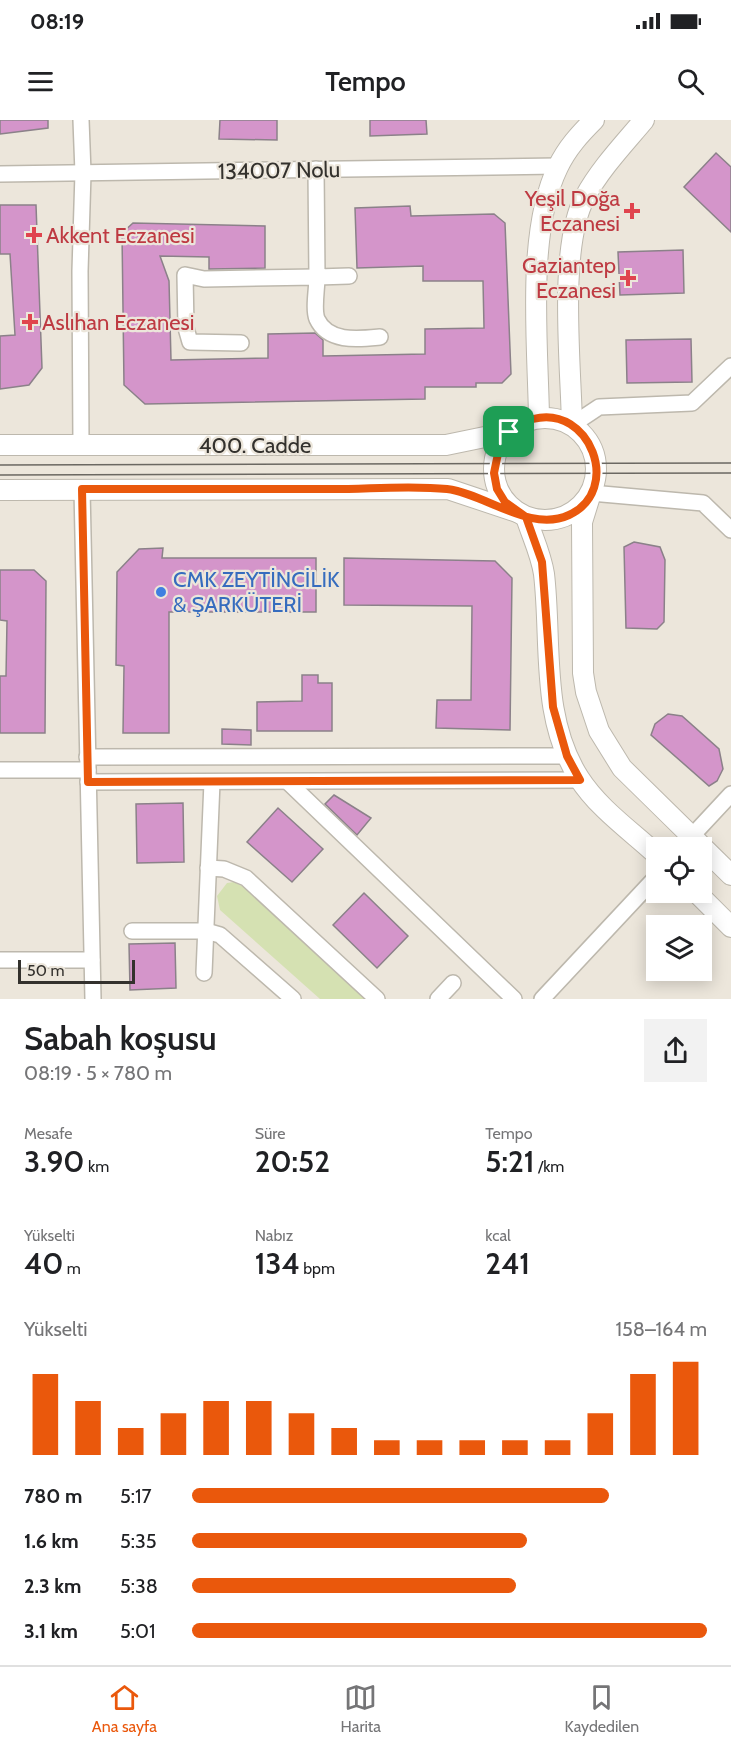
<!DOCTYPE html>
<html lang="tr">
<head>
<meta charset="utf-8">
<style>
  :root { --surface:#fff; --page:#f2f2f2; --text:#202124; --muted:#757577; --line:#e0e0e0; --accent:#ea580c }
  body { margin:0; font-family:Cabin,sans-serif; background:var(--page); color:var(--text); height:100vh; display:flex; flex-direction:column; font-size:22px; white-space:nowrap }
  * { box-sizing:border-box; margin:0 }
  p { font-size:20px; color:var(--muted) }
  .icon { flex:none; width:33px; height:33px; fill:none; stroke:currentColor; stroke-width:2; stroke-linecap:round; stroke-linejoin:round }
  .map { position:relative; height:879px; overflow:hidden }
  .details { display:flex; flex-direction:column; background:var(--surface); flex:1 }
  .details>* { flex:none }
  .fabs { position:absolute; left:646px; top:717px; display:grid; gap:12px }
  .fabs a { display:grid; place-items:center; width:66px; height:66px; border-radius:0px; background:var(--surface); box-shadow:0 3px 15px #0003; font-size:30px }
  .scale { position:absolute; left:18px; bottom:15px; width:117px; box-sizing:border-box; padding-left:6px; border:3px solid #33312d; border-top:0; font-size:16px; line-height:21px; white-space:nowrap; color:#33312d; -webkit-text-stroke:4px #ece6db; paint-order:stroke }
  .pin { position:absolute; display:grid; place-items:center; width:51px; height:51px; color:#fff; margin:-26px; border-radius:12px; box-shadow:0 3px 9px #0006 }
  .round { display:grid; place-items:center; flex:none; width:63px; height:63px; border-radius:0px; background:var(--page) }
  .headline { display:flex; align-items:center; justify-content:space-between; height:102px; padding:0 24px }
  h1 { font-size:33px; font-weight:600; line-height:45px }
  .metrics { display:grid; grid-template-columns:repeat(3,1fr); gap:9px; height:102px; padding:6px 24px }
  .metrics div { display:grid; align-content:center }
  .metrics b { font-size:30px; font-weight:600 }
  .metrics small { font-size:16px; font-weight:400 }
  .metrics p { font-size:16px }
  .chart { height:168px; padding:12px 24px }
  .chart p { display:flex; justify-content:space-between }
  .chart svg { width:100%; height:108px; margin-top:6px; stroke:var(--accent); stroke-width:6 }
  ul { padding:0 24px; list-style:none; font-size:20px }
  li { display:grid; grid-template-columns:96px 72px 1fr; align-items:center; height:45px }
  li i { height:15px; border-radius:8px; background:var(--accent) }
  .status { display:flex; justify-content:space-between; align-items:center; height:42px; padding:0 30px; background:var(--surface); direction:ltr }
  .status svg { height:16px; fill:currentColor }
  header { display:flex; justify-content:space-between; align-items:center; height:78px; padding:0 24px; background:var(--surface); font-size:27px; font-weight:600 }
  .menu { display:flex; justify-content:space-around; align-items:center; height:84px; border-top:2px solid var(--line); background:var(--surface); font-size:16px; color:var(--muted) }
  .menu a { display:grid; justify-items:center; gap:3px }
  .menu .active { color:var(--accent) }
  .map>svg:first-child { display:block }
  .green { fill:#d5e1b2 }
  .building { fill:#d495ca; stroke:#8b8189; stroke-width:1.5 }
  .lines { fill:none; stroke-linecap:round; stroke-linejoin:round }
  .minor-casing { stroke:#bdb8ad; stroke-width:18 }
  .major-casing { stroke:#bdb8ad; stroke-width:22 }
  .minor { stroke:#fff; stroke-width:15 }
  .major { stroke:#fff; stroke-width:20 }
  .tram { stroke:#6b6862; stroke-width:1.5 }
  .route-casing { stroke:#fff; stroke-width:12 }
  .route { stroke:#ea580c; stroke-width:8 }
  .health-dot { fill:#e0444e; stroke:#ece6db; stroke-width:2 }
  .shop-dot { fill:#3f7fe0; stroke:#ece6db; stroke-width:2 }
  .labels { text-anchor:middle; stroke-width:4.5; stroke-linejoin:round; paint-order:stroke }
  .street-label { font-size:22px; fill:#33312d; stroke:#ece6db }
  .health-label { font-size:22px; fill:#be3a42; stroke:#ece6db; text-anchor:end }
  .shop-label { font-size:22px; fill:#366cbe; stroke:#ece6db; text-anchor:start }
</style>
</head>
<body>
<div class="status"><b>08:19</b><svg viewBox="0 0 49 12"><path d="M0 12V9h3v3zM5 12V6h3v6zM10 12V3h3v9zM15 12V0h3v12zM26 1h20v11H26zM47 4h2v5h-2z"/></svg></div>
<header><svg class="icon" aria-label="menu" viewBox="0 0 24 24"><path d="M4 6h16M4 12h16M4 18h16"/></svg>Tempo<svg class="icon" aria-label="search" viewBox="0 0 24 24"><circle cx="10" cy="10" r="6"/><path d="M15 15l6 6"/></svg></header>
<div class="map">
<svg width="731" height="879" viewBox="0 0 731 879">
  <rect width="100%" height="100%" fill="#ece6db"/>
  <!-- green -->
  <polygon class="green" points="234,762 246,768 369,879 320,879 220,790 217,776 227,763"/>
  <!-- building -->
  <g class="building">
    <polygon points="0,0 48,0 48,8 0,14"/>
    <polygon points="220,0 277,0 277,20 219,19"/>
    <polygon points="370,0 426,0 427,14 370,16"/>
    <polygon points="716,33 731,47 731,112 684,67"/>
    <polygon points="0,85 36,85 42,248 29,265 0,269 0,216 15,215 10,134 0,134"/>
    <polygon points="410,86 411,96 494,94 505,103 511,254 502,263 476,263 476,267 425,267 425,279 145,284 124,265 122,113 133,103 265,106 265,148 209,149 209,137 160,136 169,161 171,240 268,238 268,214 315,213 323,220 323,236 425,234 425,209 484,208 483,161 423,161 423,146 357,148 355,88"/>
    <polygon points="683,130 684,173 620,175 618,132"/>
    <polygon points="691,219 692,262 627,263 626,220"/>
    <polygon points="634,422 660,427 665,440 664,502 657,509 626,508 624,427"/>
    <polygon points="163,428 162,438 316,438 316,492 169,492 169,613 123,613 124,546 116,545 117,452 139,429"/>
    <polygon points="344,438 495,441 512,458 510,610 436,608 437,580 471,580 472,486 344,485"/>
    <polygon points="0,450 34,450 46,461 45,613 0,613 0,556 6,556 7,501 0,500"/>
    <polygon points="302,555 318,555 318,563 332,563 332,611 257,611 257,582 302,581"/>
    <polygon points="668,594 682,596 719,629 723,649 717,661 709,666 651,615 655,604"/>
    <polygon points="222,609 251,610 251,625 222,624"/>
    <polygon points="334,675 371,698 357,715 325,684"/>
    <polygon points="183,683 184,742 137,743 136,684"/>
    <polygon points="278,688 323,729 292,762 247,722"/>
    <polygon points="364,773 408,816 377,848 333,805"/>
    <polygon points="175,823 176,868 130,870 129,824"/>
  </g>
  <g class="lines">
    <!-- minor casing -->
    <g class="minor-casing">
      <g id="minor">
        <polyline points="316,49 317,157 349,156"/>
        <polyline points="0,54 558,46"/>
        <path d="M 241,223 L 190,222 L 186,208 L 185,155 L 204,159 L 317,157 C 317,169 313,189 317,199 C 328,223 359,219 380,217"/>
        <polyline points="572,305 599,287 692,283 731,246"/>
        <polyline points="81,325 80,151 83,53 81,0"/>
        <polyline points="82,369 93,879"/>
        <polyline points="591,373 703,383 731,410"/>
        <polyline points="87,637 567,636"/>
        <polyline points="0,650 88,650"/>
        <polyline points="88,662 580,660"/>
        <polyline points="288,662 514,879"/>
        <polyline points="691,717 731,674"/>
        <polyline points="208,748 224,749 246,758 377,879"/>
        <polyline points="132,811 206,811 220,815 293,879"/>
        <polyline points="0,840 92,840"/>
        <polyline points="204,853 212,662"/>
        <polyline points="438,879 453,863"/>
        <polyline points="542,879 657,756"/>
      </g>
    </g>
    <!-- major casing -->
    <g class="major-casing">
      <g id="major">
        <circle cx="545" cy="349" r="51"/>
        <path d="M 539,298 C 538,225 526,112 558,47 C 567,28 580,14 594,0"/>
        <path d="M 572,305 C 571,246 558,127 585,77 C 600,49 624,24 644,0"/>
        <polyline points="0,325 446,325 509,312"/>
        <polyline points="0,370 448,369 517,392"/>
        <polyline points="591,373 582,402 583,553 586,572 599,611 622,648 731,755"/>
        <path d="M 526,397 C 532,416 541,434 544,454 C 552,522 540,597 579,658 C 598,688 631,711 657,735"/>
        <polyline points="696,772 731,807"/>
      </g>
    </g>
    <!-- minor -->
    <use href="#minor" class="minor"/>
    <!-- major -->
    <use href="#major" class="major"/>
    <!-- tram -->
    <g class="tram">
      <polyline points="0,345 731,343"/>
      <polyline points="0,355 731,353"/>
    </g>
  </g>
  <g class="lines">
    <!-- route casing -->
    <g class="route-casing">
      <path id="route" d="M 509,312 L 500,324 L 494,353 L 497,369 L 505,382 L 526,397 L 542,442 L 553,587 L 567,636 L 580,660 L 88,662 L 82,369 C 166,369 250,369 333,369 C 369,369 412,365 447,369 C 486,374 530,413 569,395 C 623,370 590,284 533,299 C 525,301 517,308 509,312"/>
    </g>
    <!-- route -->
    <use href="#route" class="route"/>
  </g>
  <!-- markers -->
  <g class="health-dot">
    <path d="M629 82h6v6h6v6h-6v6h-6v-6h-6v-6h6z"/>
    <path d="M31 106h6v6h6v6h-6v6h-6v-6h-6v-6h6z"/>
    <path d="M625 149h6v6h6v6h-6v6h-6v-6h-6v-6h6z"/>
    <path d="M27 193h6v6h6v6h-6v6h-6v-6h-6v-6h6z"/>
  </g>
  <circle class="shop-dot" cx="161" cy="472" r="6"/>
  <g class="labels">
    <!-- street labels -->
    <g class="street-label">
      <text transform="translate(279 50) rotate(-1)" y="8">134007 Nolu</text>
      <text x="255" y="333">400. Cadde</text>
    </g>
    <!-- health labels -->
    <g class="health-label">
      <text x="620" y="86">Yeşil Doğa<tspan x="620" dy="25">Eczanesi</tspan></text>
      <text x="46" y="123" text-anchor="start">Akkent Eczanesi</text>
      <text x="616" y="153">Gaziantep<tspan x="616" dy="25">Eczanesi</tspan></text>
      <text x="42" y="210" text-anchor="start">Aslıhan Eczanesi</text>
    </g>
    <!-- shop labels -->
    <g class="shop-label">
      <text x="173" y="467">CMK ZEYTİNCİLİK<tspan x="173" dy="25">&amp; ŞARKÜTERİ</tspan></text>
    </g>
  </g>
</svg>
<div class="fabs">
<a><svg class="icon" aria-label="locate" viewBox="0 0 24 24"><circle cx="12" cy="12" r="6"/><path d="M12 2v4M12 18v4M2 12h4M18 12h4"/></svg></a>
<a><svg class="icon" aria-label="layers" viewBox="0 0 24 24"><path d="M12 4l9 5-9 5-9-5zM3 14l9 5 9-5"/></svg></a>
</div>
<div class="scale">50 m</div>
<div class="pin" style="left:509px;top:312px;background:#1e9e55"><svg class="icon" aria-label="arrive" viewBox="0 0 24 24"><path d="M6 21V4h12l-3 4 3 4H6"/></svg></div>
</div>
<section class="details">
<div class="headline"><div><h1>Sabah koşusu</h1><p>08:19 · 5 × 780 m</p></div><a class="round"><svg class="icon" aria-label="share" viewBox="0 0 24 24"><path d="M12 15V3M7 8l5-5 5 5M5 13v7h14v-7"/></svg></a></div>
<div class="metrics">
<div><p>Mesafe</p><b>3.90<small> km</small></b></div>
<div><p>Süre</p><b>20:52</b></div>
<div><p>Tempo</p><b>5:21<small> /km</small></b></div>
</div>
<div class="metrics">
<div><p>Yükselti</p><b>40<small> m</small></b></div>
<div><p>Nabız</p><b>134<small> bpm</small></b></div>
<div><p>kcal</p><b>241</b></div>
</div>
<div class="chart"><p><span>Yükselti</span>158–164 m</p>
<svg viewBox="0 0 160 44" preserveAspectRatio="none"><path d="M5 44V11M15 44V22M25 44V33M35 44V27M45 44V22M55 44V22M65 44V27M75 44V33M85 44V38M95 44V38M105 44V38M115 44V38M125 44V38M135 44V27M145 44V11M155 44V6"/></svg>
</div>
<ul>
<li><b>780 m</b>5:17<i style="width:81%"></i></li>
<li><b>1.6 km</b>5:35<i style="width:65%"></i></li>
<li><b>2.3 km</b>5:38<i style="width:63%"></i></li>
<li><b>3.1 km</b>5:01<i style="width:100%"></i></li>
</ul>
</section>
<nav class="menu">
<a class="active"><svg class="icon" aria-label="home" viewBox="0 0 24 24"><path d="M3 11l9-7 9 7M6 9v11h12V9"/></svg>Ana sayfa</a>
<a><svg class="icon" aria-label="map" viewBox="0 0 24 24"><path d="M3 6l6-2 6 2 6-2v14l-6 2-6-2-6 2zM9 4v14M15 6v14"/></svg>Harita</a>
<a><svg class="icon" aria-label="saved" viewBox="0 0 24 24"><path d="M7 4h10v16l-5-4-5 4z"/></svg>Kaydedilen</a>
</nav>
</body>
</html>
